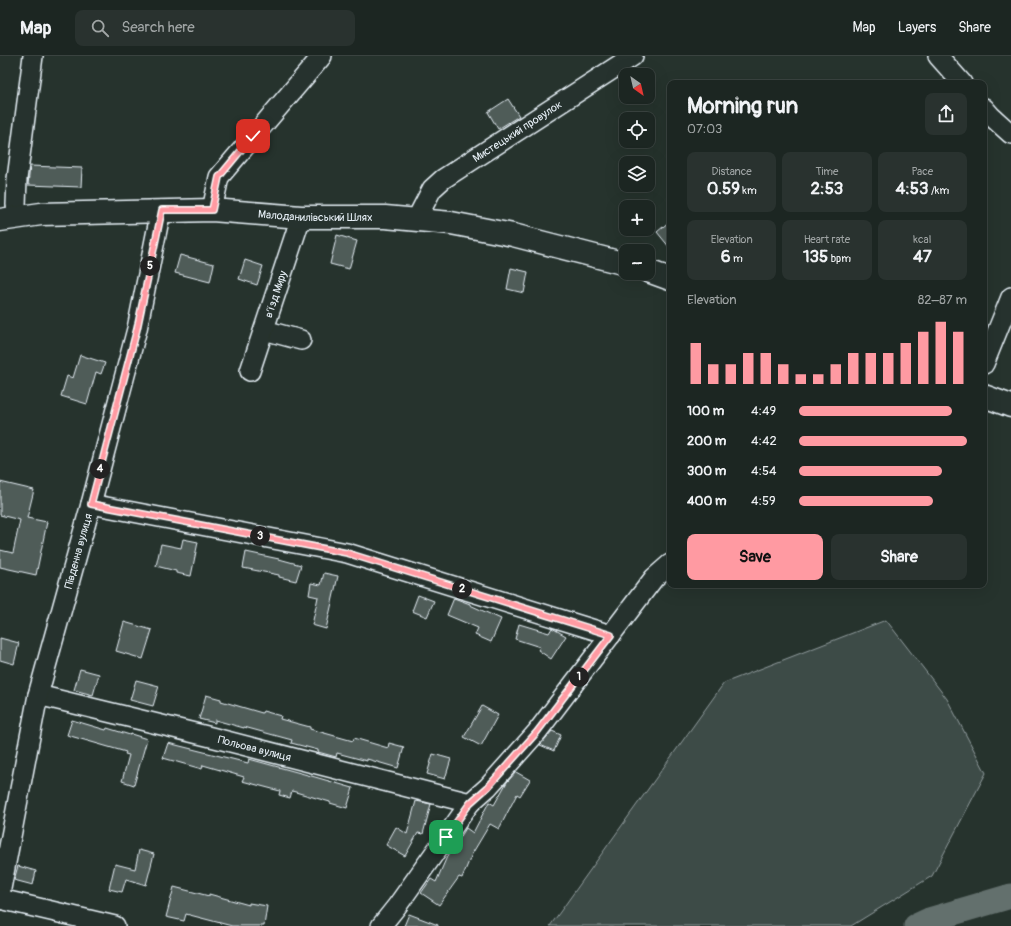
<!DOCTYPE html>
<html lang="en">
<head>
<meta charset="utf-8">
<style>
  :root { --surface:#1c2622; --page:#29322f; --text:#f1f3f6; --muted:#a0a5a5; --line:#3a4340; --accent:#ff9aa2 }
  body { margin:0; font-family:Pangolin,sans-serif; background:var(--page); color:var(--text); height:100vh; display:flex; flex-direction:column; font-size:15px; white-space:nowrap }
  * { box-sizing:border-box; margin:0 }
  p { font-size:13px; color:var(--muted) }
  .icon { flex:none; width:22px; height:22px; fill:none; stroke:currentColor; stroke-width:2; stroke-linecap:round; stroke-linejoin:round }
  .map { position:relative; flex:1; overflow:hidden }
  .sheet { position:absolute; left:667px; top:24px; width:320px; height:508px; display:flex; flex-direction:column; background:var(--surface); border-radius:8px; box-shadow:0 4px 16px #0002,0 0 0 1px var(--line) }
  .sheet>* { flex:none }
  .needle { width:26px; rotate:146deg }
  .tools { position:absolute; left:619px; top:12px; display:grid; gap:8px }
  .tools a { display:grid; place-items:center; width:36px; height:36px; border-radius:8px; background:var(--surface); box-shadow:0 4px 16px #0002,0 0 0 1px var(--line); font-size:20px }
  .pin { position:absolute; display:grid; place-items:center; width:34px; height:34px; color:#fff; margin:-17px; border-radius:8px; box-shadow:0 2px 6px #0006 }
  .km { position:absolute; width:20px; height:20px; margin:-10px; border-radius:50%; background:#222; color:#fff; font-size:11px; line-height:20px; text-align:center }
  .round { display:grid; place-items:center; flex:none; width:42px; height:42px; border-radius:8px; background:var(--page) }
  .summary { display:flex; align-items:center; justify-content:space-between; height:68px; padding:0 20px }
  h1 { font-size:22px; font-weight:700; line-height:30px }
  .metrics { display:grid; grid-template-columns:repeat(3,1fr); gap:6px; height:68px; padding:4px 20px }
  .metrics div { display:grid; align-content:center; border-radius:8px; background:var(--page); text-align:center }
  .metrics b { font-size:17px; font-weight:700 }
  .metrics small { font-size:11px; font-weight:400 }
  .metrics p { font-size:11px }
  .chart { height:112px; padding:8px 20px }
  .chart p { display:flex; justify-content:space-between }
  .chart svg { width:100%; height:72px; margin-top:4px; stroke:var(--accent); stroke-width:6 }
  .button { display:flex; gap:8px; margin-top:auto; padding:8px 20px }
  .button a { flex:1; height:46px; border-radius:8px; background:var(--accent); color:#111; font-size:16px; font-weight:700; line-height:46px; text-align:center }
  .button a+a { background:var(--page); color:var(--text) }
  ul { padding:0 20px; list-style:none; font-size:13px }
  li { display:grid; grid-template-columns:64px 48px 1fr; align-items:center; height:30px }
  li i { height:10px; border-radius:5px; background:var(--accent) }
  header { display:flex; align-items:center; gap:24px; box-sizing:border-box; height:56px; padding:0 20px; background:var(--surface); border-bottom:1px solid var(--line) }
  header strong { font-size:19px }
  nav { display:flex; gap:22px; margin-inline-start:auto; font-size:14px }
  .search { width:280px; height:36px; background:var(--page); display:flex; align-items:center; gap:10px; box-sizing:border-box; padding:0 14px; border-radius:8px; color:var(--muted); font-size:15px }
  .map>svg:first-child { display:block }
  .green { fill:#3e4b47; stroke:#939ea0 }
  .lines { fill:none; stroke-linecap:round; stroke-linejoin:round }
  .river { stroke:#636f6d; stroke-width:25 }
  .building { fill:#505c59; stroke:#e8f1f8 }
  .minor-casing { stroke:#e8f1f8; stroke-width:22 }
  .major-casing { stroke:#e8f1f8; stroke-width:25 }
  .minor { stroke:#26332d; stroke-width:19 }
  .major { stroke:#26332d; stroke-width:22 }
  .route-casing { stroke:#fff; stroke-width:8 }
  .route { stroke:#ff9aa2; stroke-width:5 }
  .labels { text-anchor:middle; stroke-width:3; stroke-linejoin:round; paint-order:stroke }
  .street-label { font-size:11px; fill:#e8f1f8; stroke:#26332d }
</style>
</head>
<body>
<header>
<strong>Map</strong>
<div class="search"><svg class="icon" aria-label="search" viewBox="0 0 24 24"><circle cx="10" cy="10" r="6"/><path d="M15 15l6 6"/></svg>Search here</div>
<nav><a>Map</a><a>Layers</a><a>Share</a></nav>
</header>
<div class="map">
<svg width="1011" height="870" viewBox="0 0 1011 870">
  <rect width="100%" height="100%" fill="#26332d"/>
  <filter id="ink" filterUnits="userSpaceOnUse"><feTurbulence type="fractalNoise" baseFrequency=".025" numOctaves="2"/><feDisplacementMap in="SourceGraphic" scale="8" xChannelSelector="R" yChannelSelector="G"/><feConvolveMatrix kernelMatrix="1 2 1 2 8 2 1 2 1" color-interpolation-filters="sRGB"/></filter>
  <g filter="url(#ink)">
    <!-- green -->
    <polygon class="green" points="886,564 947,643 986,717 932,820 851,870 550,870 724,627"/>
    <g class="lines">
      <!-- river -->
      <polyline class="river" points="916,870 929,864 1011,840"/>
    </g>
    <!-- building -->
    <g class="building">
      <polygon points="508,43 519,60 498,73 488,56"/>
      <polygon points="30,110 82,112 81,131 28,129"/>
      <polygon points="670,165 670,192 657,176"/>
      <polygon points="337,179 357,185 349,213 330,208"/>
      <polygon points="180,199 214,208 210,226 175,217"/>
      <polygon points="245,204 263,210 257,229 239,223"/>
      <polygon points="511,212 528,216 524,237 507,233"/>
      <polygon points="80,299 105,307 101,318 96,316 87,348 61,340 67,320 73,322"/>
      <polygon points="0,426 34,434 27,462 47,466 36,519 0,511 0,494 13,497 20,464 0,459"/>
      <polygon points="183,483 198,486 191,520 176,517 176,515 156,510 161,488 181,492"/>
      <polygon points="246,496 279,503 301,509 296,525 279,521 279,519 243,512"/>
      <polygon points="324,517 338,520 326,573 312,569 318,541 309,539 311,527 321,529"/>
      <polygon points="418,539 434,545 427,561 412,555"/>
      <polygon points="454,542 470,548 470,549 501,563 491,586 475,579 478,572 447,559"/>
      <polygon points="124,566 152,574 143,603 116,595"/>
      <polygon points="519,568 549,577 552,572 566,580 551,603 538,594 540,591 515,583"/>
      <polygon points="0,582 19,587 14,608 0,604"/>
      <polygon points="80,613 99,618 93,639 74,634"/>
      <polygon points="136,624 159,630 153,650 130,644"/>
      <polygon points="206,639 221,643 221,645 262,657 263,655 281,660 280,663 310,671 310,673 353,685 354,682 388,692 389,687 404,691 398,712 367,703 367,705 337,697 336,701 318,696 318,694 291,687 292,684 244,671 244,672 215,664 215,667 199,663"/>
      <polygon points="482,650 498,659 481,690 464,681"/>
      <polygon points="72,664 106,674 107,672 130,679 131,678 147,683 134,729 122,725 129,699 125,698 126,696 67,679"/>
      <polygon points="552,675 561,679 554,695 540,689"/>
      <polygon points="168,687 248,707 249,703 315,721 353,732 347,752 330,747 330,746 292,735 290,742 279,739 280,735 242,725 244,721 203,709 202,713 163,702"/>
      <polygon points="433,698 451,703 445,723 427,718"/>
      <polygon points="516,716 530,724 520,740 517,738 499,773 490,768 472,798 462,822 459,821 439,849 421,837 431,823 436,826 449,796 450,795 452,795 466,772 473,777 489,746 494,749 507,726"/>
      <polygon points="416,745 431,748 423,778 418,777 405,800 386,789 396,771 407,778"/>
      <polygon points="139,794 154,798 146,829 126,823 122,836 109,833 115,808 135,813"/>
      <polygon points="18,810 36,815 33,829 14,824"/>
      <polygon points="174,831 209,840 209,838 249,849 249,847 267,850 264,870 232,870 186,858 184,865 166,861"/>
      <polygon points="409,858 438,869 438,870 404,870"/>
    </g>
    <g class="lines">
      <!-- minor casing -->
      <g class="minor-casing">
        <g id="minor">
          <polyline points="938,0 962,27"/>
          <polyline points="984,52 991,60 1011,78"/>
          <polyline points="16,149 17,123 33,0"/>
          <polyline points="212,154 219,121 322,0"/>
          <path id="s1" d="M 416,164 L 432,133 L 443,123 L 633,0"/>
          <polyline points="264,274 301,284"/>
          <polyline points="984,308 1011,241"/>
          <path id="s2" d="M 250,315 L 301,161"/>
          <polyline points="91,448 347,497 611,579"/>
          <path id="s3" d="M 38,639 L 211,681 L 470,747"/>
          <path id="s4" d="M 0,838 L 38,639 L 91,448 L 137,273 L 161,154"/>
          <polyline points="0,843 115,870"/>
          <polyline points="381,870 397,850 470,747 488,731 537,676 654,522 670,508"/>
        </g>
      </g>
      <!-- major casing -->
      <g class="major-casing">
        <g id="major">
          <path id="s5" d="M 0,164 L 41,158 L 212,154 L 301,161 L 385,161 L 451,167 L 513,179 L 626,208"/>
          <polyline points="648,215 670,223"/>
          <polyline points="984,340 1011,350"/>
        </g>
      </g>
      <!-- minor -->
      <use href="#minor" class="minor"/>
      <!-- major -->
      <use href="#major" class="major"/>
    </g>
  </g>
  <g class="lines" filter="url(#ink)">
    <!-- route casing -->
    <g class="route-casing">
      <polyline id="route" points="253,80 219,121 212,154 162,154 137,273 91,448 347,497 611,579 537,676 488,731 470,747 446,781"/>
    </g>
    <!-- route -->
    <use href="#route" class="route"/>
  </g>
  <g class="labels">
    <!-- street labels -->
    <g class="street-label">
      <text dy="4" stroke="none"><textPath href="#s1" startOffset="138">Мистецький провулок</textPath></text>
      <text dy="4" stroke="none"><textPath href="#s5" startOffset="316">Малоданилівський Шлях</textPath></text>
      <text dy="4" stroke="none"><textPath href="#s2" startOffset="81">в’їзд Миру</textPath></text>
      <text dy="4" stroke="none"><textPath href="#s4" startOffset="352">Південна вулиця</textPath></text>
      <text dy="4" stroke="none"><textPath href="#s3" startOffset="223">Польова вулиця</textPath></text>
    </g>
  </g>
</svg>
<div class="tools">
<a><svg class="needle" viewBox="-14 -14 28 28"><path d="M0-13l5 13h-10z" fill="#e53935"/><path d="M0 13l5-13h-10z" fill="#a0a5a5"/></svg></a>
<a><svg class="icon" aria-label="locate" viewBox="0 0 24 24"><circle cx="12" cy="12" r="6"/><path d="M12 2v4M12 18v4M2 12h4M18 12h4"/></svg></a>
<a><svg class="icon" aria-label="layers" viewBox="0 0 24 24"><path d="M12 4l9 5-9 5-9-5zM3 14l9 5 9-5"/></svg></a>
<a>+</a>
<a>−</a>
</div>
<div class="pin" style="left:446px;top:781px;background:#1e9e55"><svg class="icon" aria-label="arrive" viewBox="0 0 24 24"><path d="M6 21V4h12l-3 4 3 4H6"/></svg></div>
<div class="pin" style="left:253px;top:80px;background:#d93025"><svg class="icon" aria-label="check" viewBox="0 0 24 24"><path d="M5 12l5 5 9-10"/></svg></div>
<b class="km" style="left:579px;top:621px">1</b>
<b class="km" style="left:462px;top:533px">2</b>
<b class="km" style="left:260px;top:480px">3</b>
<b class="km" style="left:100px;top:413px">4</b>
<b class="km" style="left:150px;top:210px">5</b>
<section class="sheet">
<div class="summary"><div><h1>Morning run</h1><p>07:03</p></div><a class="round"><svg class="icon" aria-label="share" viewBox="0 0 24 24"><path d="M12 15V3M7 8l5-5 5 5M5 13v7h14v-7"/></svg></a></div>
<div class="metrics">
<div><p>Distance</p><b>0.59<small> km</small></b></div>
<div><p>Time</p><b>2:53</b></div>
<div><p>Pace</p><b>4:53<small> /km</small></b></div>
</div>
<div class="metrics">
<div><p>Elevation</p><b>6<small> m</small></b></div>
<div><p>Heart rate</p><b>135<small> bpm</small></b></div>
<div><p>kcal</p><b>47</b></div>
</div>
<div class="chart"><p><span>Elevation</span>82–87 m</p>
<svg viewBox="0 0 160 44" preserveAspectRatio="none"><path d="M5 44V19M15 44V32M25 44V32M35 44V25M45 44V25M55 44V32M65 44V38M75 44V38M85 44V32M95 44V25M105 44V25M115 44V25M125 44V19M135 44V12M145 44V6M155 44V12"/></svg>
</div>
<ul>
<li><b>100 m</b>4:49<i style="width:91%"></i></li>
<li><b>200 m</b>4:42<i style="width:100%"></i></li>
<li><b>300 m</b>4:54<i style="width:85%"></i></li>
<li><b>400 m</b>4:59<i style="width:80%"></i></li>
</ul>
<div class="button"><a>Save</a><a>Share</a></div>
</section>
</div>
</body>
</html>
